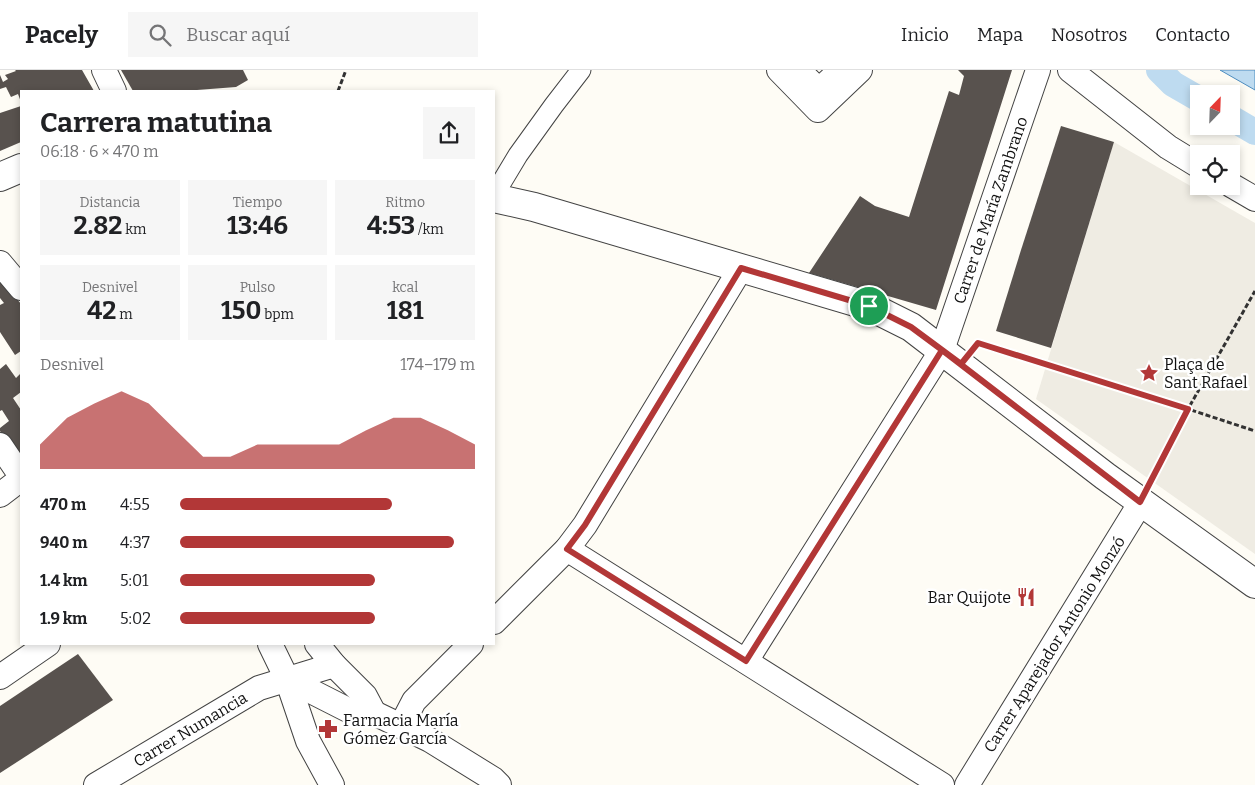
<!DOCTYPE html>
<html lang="es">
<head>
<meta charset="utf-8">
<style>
  :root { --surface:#fff; --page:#f6f6f6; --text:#202124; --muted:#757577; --line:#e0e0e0; --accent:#b23737 }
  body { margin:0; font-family:Bitter,serif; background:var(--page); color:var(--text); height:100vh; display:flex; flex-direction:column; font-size:19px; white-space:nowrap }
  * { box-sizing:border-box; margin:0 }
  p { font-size:16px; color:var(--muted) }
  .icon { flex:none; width:28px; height:28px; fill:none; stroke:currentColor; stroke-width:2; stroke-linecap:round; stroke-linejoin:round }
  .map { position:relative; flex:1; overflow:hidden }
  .panel { position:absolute; left:20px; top:20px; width:475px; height:555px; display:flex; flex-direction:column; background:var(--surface); border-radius:0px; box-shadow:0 2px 8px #0003 }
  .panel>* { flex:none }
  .needle { width:32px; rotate:23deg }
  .controls { position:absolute; left:1190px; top:15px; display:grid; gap:10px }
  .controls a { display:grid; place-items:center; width:50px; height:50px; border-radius:0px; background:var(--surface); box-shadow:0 2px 8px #0003; font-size:25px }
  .pin { position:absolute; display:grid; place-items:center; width:42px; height:42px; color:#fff; margin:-21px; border:2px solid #fff; border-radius:50%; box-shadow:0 1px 5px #0007 }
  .round { display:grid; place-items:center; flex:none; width:52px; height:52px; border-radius:0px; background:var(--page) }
  .overview { display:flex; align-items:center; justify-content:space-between; height:85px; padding:0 20px }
  h1 { font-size:28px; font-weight:700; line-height:38px }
  .figures { display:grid; grid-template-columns:repeat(3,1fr); gap:8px; height:85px; padding:5px 20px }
  .figures div { display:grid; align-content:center; border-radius:0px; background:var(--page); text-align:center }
  .figures b { font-size:25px; font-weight:700 }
  .figures small { font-size:14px; font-weight:400 }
  .figures p { font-size:14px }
  .chart { height:140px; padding:10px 20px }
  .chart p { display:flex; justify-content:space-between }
  .chart svg { width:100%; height:90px; margin-top:5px; fill:var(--accent); opacity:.7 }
  ul { padding:0 20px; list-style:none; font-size:16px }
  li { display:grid; grid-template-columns:80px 60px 1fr; align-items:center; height:38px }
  li i { height:12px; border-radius:6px; background:var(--accent) }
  header { display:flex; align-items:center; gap:30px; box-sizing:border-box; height:70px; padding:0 25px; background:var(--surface); border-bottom:1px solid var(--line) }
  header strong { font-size:24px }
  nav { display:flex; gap:28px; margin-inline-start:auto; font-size:18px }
  .search { width:350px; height:45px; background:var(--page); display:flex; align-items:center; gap:12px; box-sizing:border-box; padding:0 18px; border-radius:0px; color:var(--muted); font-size:19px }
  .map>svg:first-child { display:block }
  .plaza { fill:#efece3 }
  .water { fill:#bedbf0; stroke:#4d8cbf }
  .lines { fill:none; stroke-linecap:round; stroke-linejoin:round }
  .canal { stroke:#bedbf0; stroke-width:26 }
  .building { fill:#58524e }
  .pedestrian-casing { stroke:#434343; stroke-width:21 }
  .minor-casing { stroke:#434343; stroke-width:26 }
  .tertiary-casing { stroke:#434343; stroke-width:30 }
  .path { stroke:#323232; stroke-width:3; stroke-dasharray:5 2.5; stroke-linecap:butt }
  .pedestrian { stroke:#fff; stroke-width:19 }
  .minor { stroke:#fff; stroke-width:24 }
  .tertiary { stroke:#fff; stroke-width:28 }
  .route-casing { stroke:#fff; stroke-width:10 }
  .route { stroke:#b23737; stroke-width:6 }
  .labels { text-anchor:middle; stroke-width:5; stroke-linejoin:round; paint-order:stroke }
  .street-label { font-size:16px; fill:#101010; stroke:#fff }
  .poi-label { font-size:16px; fill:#101010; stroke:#fff; text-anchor:start }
</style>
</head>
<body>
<header>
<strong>Pacely</strong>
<div class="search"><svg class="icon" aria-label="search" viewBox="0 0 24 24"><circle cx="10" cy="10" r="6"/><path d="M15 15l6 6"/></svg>Buscar aquí</div>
<nav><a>Inicio</a><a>Mapa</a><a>Nosotros</a><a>Contacto</a></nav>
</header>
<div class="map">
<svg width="1255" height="715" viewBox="0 0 1255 715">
  <rect width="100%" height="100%" fill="#fefcf5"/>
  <!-- plaza -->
  <polygon class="plaza" points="1114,72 1255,153 1255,484 1036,329"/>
  <!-- water -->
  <polygon class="water" points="1220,0 1255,0 1255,20"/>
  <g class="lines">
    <!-- canal -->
    <g class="canal">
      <polyline points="1159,0 1173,14 1199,29"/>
      <polyline points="1231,48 1255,62"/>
    </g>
  </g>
  <!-- building -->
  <g class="building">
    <polygon points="15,0 82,0 94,21 21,21 21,32 18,24 11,27 6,17 0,19 0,5 3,12 8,9 5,5 16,1"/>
    <polygon points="121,0 243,0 248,10 236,17 184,21 133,21"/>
    <polygon points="958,0 1012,0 936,240 809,203 860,126 875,136 909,147 949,21 959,25 964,6"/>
    <polygon points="21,36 21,72 0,81 0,43"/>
    <polygon points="1061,56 1114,72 1051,278 996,261 1021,180"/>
    <polygon points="0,208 21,234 21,281 15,285 0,262 0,235 4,233 0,228"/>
    <polygon points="6,294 16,308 21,303 21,322 13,328 21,340 21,393 0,361 0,358 9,351 2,340 0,341 0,299"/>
    <polygon points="78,584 113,630 0,703 0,636"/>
  </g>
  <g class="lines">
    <!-- pedestrian casing -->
    <g class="pedestrian-casing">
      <g id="pedestrian">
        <polyline points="802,0 819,17 837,0"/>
        <polyline points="494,125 518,85 554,35 581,0"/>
      </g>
    </g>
    <!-- minor casing -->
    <g class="minor-casing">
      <g id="minor">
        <polyline points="104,0 114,21"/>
        <polyline points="779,0 818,40 860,0"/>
        <polyline points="1070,0 1168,77 1199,96"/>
        <polyline points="1231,115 1255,129"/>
        <polyline points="0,193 21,218"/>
        <polyline points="0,375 21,406"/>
        <polyline points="0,425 21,409"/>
        <polyline points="567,479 942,715"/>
        <polyline points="494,552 567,479 585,455 741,198"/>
        <polyline points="270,574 287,609 308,671 332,715"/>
        <polyline points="317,574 334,595 365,626 374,643"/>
        <polyline points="746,591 942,280 1038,0"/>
        <polyline points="0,607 48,574"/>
        <polyline points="287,609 352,642 374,643 401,656 430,670 493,709 499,715"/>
        <polyline points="401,656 414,631 471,574"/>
        <polyline points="96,715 259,618 334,595"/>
        <polyline points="967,715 1141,432"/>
      </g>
    </g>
    <!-- tertiary casing -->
    <g class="tertiary-casing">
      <g id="tertiary">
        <polyline points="0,107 21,98"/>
        <polyline points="494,128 534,137 869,236 911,257 1105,406 1255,514"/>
      </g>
    </g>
    <!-- path -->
    <g class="path">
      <polyline points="338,21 346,0"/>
      <polyline points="977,274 978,273 1188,339 1255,361"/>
      <polyline points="1152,409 1188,339 1255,221"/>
    </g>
    <!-- pedestrian -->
    <use href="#pedestrian" class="pedestrian"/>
    <!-- minor -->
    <use href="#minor" class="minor"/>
    <!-- tertiary -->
    <use href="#tertiary" class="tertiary"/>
  </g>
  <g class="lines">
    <!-- route casing -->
    <g class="route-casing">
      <polyline id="route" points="869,236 741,198 585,455 567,479 746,591 942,280 1140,432 1188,339 978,273 961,294 911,257 869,236"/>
    </g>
    <!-- route -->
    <use href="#route" class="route"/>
  </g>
  <!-- icons -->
  <defs>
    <g id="sight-bare" transform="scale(1.5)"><path d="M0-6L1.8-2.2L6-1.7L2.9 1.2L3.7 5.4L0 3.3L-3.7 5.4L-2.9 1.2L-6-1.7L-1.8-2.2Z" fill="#b23737" stroke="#fff" stroke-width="2.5" paint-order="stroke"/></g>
    <g id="restaurant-bare" transform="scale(1.5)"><path d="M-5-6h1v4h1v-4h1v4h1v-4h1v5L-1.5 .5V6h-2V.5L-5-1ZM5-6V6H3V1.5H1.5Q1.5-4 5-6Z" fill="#b23737" stroke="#fff" stroke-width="2.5" paint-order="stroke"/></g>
    <g id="pharmacy-bare" transform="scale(1.5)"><path d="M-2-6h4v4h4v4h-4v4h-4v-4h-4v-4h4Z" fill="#b23737" stroke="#fff" stroke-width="2.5" paint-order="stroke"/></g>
  </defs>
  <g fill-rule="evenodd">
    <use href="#sight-bare" x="1149" y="303"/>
    <use href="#restaurant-bare" x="1026" y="527"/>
    <use href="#pharmacy-bare" x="328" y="659"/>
  </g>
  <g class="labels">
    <!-- street labels -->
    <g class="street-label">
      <text transform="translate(990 140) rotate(-71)" y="6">Carrer de María Zambrano</text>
      <text transform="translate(1054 574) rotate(-58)" y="6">Carrer Aparejador Antonio Monzó</text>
      <text transform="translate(190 659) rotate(-31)" y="6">Carrer Numancia</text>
    </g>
    <!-- poi labels -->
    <g class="poi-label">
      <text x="1164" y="300">Plaça de<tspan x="1164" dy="18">Sant Rafael</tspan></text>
      <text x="1011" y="533" text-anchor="end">Bar Quijote</text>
      <text x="343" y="656">Farmacia María<tspan x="343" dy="18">Gómez García</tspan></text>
    </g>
  </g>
</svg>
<div class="controls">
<a><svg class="needle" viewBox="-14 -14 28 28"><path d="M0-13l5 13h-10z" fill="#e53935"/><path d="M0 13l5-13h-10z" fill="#757577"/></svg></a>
<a><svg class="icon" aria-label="locate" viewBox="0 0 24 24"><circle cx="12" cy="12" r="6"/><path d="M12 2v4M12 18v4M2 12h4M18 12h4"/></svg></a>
</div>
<div class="pin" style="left:869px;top:236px;background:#1e9e55"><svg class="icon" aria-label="arrive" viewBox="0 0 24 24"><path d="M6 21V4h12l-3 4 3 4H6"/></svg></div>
<section class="panel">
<div class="overview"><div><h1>Carrera matutina</h1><p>06:18 · 6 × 470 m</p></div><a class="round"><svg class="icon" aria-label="share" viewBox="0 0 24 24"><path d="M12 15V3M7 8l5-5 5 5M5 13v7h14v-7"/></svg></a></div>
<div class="figures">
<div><p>Distancia</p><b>2.82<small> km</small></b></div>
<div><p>Tiempo</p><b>13:46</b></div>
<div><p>Ritmo</p><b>4:53<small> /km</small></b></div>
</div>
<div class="figures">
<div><p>Desnivel</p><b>42<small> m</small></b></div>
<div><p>Pulso</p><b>150<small> bpm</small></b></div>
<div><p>kcal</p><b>181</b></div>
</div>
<div class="chart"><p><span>Desnivel</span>174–179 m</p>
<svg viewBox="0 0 160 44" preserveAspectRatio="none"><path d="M0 44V32L10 19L20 12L30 6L40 12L50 25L60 38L70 38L80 32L90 32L100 32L110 32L120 25L130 19L140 19L150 25L160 32V44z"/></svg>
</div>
<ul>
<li><b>470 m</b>4:55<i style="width:72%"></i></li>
<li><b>940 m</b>4:37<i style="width:93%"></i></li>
<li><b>1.4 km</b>5:01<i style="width:66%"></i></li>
<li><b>1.9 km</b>5:02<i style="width:66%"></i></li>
</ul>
</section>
</div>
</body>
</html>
